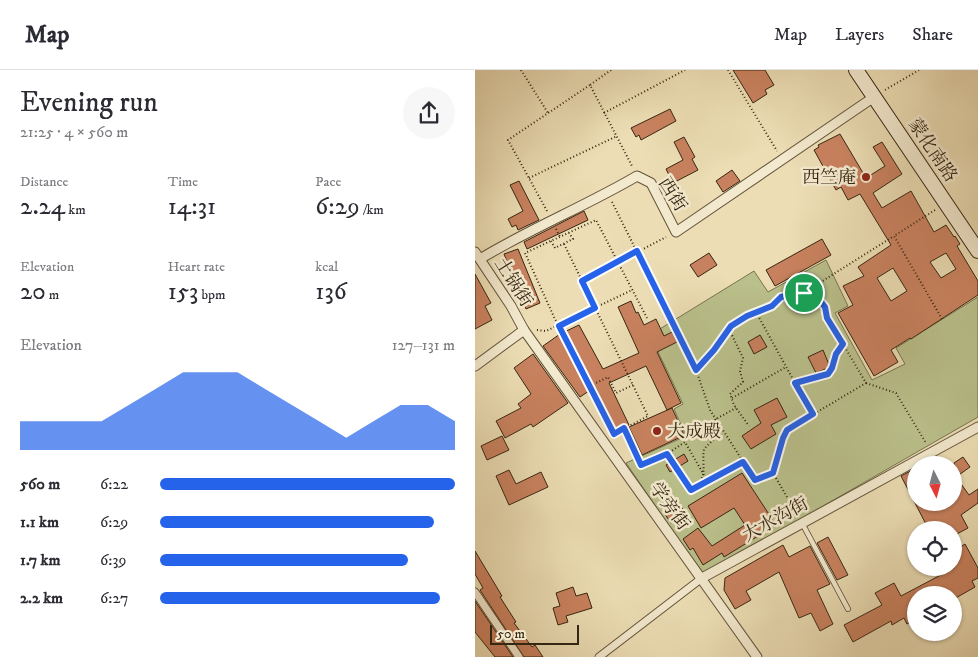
<!DOCTYPE html>
<html lang="en">
<head>
<meta charset="utf-8">
<style>
  :root { --surface:#fff; --page:#f7f7f7; --text:#2b2b33; --muted:#7c7c81; --line:#e1e1e2; --accent:#2563eb }
  body { margin:0; font-family:"IM FELL DW Pica","Noto Serif SC",serif; background:var(--page); color:var(--text); height:100vh; display:flex; flex-direction:column; font-size:19px; white-space:nowrap }
  * { box-sizing:border-box; margin:0 }
  p { font-size:16px; color:var(--muted) }
  .icon { flex:none; width:28px; height:28px; fill:none; stroke:currentColor; stroke-width:2; stroke-linecap:round; stroke-linejoin:round }
  .map { position:relative; flex:1; overflow:hidden }
  .panel { display:flex; flex-direction:column; background:var(--surface); width:475px }
  .panel>* { flex:none }
  .needle { width:32px; rotate:174deg }
  .controls { position:absolute; left:432px; top:386px; display:grid; gap:10px }
  .controls a { display:grid; place-items:center; width:55px; height:55px; border-radius:50%; background:var(--surface); box-shadow:0 1px 4px #0004; font-size:25px }
  .scale { position:absolute; left:15px; bottom:12px; width:89px; box-sizing:border-box; padding-left:5px; border:2px solid #362713; border-top:0; font-size:14px; line-height:18px; white-space:nowrap; color:#362713; -webkit-text-stroke:4px #f3e9ce; paint-order:stroke }
  .pin { position:absolute; display:grid; place-items:center; width:42px; height:42px; color:#fff; margin:-21px; border:2px solid #fff; border-radius:50%; box-shadow:0 1px 5px #0007 }
  .round { display:grid; place-items:center; flex:none; width:52px; height:52px; border-radius:26px; background:var(--page) }
  .headline { display:flex; align-items:center; justify-content:space-between; height:85px; padding:0 20px }
  h1 { font-size:28px; font-weight:600; line-height:38px }
  .figures { display:grid; grid-template-columns:repeat(3,1fr); gap:8px; height:85px; padding:5px 20px }
  .figures div { display:grid; align-content:center }
  .figures b { font-size:25px; font-weight:600 }
  .figures small { font-size:14px; font-weight:400 }
  .figures p { font-size:14px }
  .chart { height:140px; padding:10px 20px }
  .chart p { display:flex; justify-content:space-between }
  .chart svg { width:100%; height:90px; margin-top:5px; fill:var(--accent); opacity:.7 }
  ul { padding:0 20px; list-style:none; font-size:16px }
  li { display:grid; grid-template-columns:80px 60px 1fr; align-items:center; height:38px }
  li i { height:12px; border-radius:6px; background:var(--accent) }
  header { display:flex; align-items:center; gap:30px; box-sizing:border-box; height:70px; padding:0 25px; background:var(--surface); border-bottom:1px solid var(--line) }
  header strong { font-size:24px }
  nav { display:flex; gap:28px; margin-inline-start:auto; font-size:18px }
  main { display:flex; flex:1; min-height:0 }
  .map>svg:first-child { display:block }
  .green { fill:#bac08b; stroke:#78744f }
  .building { fill:#c8815e; stroke:#362713; fill-rule:evenodd }
  .lines { fill:none; stroke-linecap:round; stroke-linejoin:round }
  .service-casing { stroke:#64543b; stroke-width:6 }
  .pedestrian-casing { stroke:#64543b; stroke-width:9 }
  .minor-casing { stroke:#64543b; stroke-width:11 }
  .secondary-casing { stroke:#362713; stroke-width:16 }
  .path { stroke:#362713; stroke-width:2; stroke-dasharray:1 2.5; stroke-linecap:butt }
  .service { stroke:#f3e9ce; stroke-width:4.5 }
  .pedestrian { stroke:#f3e9ce; stroke-width:7 }
  .minor { stroke:#f3e9ce; stroke-width:9 }
  .secondary { stroke:#f3e9ce; stroke-width:14 }
  .route-casing { stroke:#fff; stroke-width:10 }
  .route { stroke:#2563eb; stroke-width:6 }
  .poi-dot { fill:#8f2418; stroke:#f3e9ce; stroke-width:2 }
  .labels { text-anchor:middle; stroke-width:5; stroke-linejoin:round; paint-order:stroke }
  .street-label { font-size:18px; fill:#362713; stroke:#f3e9ce }
  .poi-label { font-size:18px; fill:#362713; stroke:#f3e9ce; text-anchor:end }
</style>
</head>
<body>
<header>
<strong>Map</strong>
<nav><a>Map</a><a>Layers</a><a>Share</a></nav>
</header>
<main>
<section class="panel">
<div class="headline"><div><h1>Evening run</h1><p>21:25 · 4 × 560 m</p></div><a class="round"><svg class="icon" aria-label="share" viewBox="0 0 24 24"><path d="M12 15V3M7 8l5-5 5 5M5 13v7h14v-7"/></svg></a></div>
<div class="figures">
<div><p>Distance</p><b>2.24<small> km</small></b></div>
<div><p>Time</p><b>14:31</b></div>
<div><p>Pace</p><b>6:29<small> /km</small></b></div>
</div>
<div class="figures">
<div><p>Elevation</p><b>20<small> m</small></b></div>
<div><p>Heart rate</p><b>153<small> bpm</small></b></div>
<div><p>kcal</p><b>136</b></div>
</div>
<div class="chart"><p><span>Elevation</span>127–131 m</p>
<svg viewBox="0 0 160 44" preserveAspectRatio="none"><path d="M0 44V30L10 30L20 30L30 30L40 22L50 14L60 6L70 6L80 6L90 14L100 22L110 30L120 38L130 30L140 22L150 22L160 30V44z"/></svg>
</div>
<ul>
<li><b>560 m</b>6:22<i style="width:100%"></i></li>
<li><b>1.1 km</b>6:29<i style="width:93%"></i></li>
<li><b>1.7 km</b>6:39<i style="width:84%"></i></li>
<li><b>2.2 km</b>6:27<i style="width:95%"></i></li>
</ul>
</section>
<div class="map">
<svg width="503" height="587" viewBox="0 0 503 587">
  <rect width="100%" height="100%" fill="#ecddb4"/>
  <filter id="stains"><feTurbulence type="fractalNoise" baseFrequency=".004" numOctaves="4"/><feColorMatrix values="0 0 0 0 .2 0 0 0 0 .09 0 0 0 0 .02 0 0 0 .5 -.17"/></filter>
  <radialGradient id="worn" r=".72"><stop offset=".6" stop-color="#630" stop-opacity="0"/><stop offset="1" stop-color="#630" stop-opacity=".3"/></radialGradient>
  <!-- green -->
  <polygon class="green" points="351,190 373,236 360,243 397,310 430,294 421,278 503,227 503,347 228,505 151,393 211,366 199,339 208,334 175,265 279,201 293,222"/>
  <!-- building -->
  <g class="building">
    <polygon points="258,0 290,0 299,15 290,20 292,24 278,33"/>
    <polygon points="195,39 201,51 166,70 164,65 161,67 156,58"/>
    <path d="M 365,64 L 391,108 L 410,96 L 398,77 L 407,72 L 427,104 L 398,123 L 407,138 L 436,121 L 459,162 L 471,155 L 479,167 L 480,166 L 485,174 L 482,176 L 503,211 L 503,225 L 436,269 L 435,268 L 416,280 L 423,292 L 399,306 L 363,243 L 378,235 L 368,216 L 389,206 L 383,197 L 416,175 L 385,124 L 373,130 L 366,117 L 361,120 L 339,80 L 344,77 L 343,75 ZM 471,183 L 481,199 L 466,208 L 455,192 ZM 418,198 L 432,221 L 416,231 L 402,208 Z"/>
    <polygon points="209,67 220,87 217,89 223,100 198,113 191,99 208,90 199,72"/>
    <polygon points="257,100 265,111 248,122 241,111"/>
    <polygon points="44,111 64,150 43,160 41,155 37,157 33,149 48,141 35,115"/>
    <polygon points="109,141 113,150 52,179 49,172"/>
    <polygon points="347,169 356,185 300,216 291,200"/>
    <polygon points="43,179 65,233 51,239 29,184"/>
    <polygon points="234,183 242,195 223,207 215,195"/>
    <polygon points="0,204 16,233 10,236 17,250 0,259"/>
    <polygon points="156,231 161,243 163,242 169,255 181,249 189,266 197,262 202,272 182,282 206,333 192,340 171,296 134,313 154,355 141,361 120,317 105,327 68,276 85,264 104,255 128,299 164,283 143,237"/>
    <polygon points="285,265 292,277 279,284 273,272"/>
    <polygon points="348,280 355,297 341,303 333,287"/>
    <polygon points="58,284 93,333 58,357 56,354 30,368 21,351 46,338 43,334 56,324 39,298"/>
    <polygon points="302,328 312,347 296,355 301,364 276,379 267,366 286,353 279,340"/>
    <polygon points="197,338 208,362 208,366 167,385 154,357"/>
    <polygon points="27,366 34,380 12,390 6,376"/>
    <polygon points="209,384 213,391 195,402 191,395"/>
    <polygon points="488,387 495,397 481,407 494,425 503,419 503,433 486,445 493,458 480,465 479,460 454,460 426,406 441,398 441,432 479,432 479,393"/>
    <polygon points="34,400 41,414 66,402 73,417 34,435 21,406"/>
    <polygon points="267,403 301,455 249,487 247,483 228,495 218,478 215,480 208,469 223,458 237,476 270,455 259,438 226,458 213,436"/>
    <polygon points="203,433 211,443 196,453 189,443"/>
    <polygon points="353,467 373,505 362,510 342,473"/>
    <polygon points="490,474 503,498 503,508 497,511 500,517 479,529 479,525 441,525 441,549 432,554 429,548 417,555 416,551 378,572 369,555 407,535 400,523 419,513 426,526 479,498 479,481"/>
    <polygon points="308,475 314,487 335,476 355,514 342,520 358,554 345,561 336,543 324,548 304,502 271,521 276,530 260,539 249,520 250,508"/>
    <polygon points="0,481 27,526 25,527 41,552 39,553 57,577 60,575 68,587 49,587 5,520 8,518 0,504"/>
    <polygon points="98,517 101,526 112,523 117,538 91,546 93,552 83,555 78,538 85,536 81,523"/>
    <polygon points="0,531 38,587 20,587 0,562"/>
  </g>
  <g class="lines">
    <!-- service casing -->
    <g class="service-casing">
      <polyline id="service" points="327,453 373,539"/>
    </g>
    <!-- pedestrian casing -->
    <g class="pedestrian-casing">
      <g id="pedestrian">
        <polyline points="0,522 44,587"/>
        <polyline points="124,587 227,508"/>
      </g>
    </g>
    <!-- minor casing -->
    <g class="minor-casing">
      <g id="minor">
        <polyline points="0,182 36,236 49,260 282,587"/>
        <path d="M 5,189 C 56,158 111,136 162,106 L 176,113 L 201,162 L 399,27"/>
        <polyline points="0,296 49,260"/>
        <polyline points="227,508 503,357"/>
      </g>
    </g>
    <!-- secondary casing -->
    <g class="secondary-casing">
      <polyline id="secondary" points="381,0 503,181"/>
    </g>
    <!-- path -->
    <g class="path">
      <polyline points="46,0 73,43"/>
      <polyline points="136,0 115,15 157,96"/>
      <polyline points="253,0 302,81"/>
      <polyline points="410,20 444,0"/>
      <polyline points="129,43 210,0"/>
      <polyline points="54,108 142,66"/>
      <polyline points="137,132 221,300"/>
      <polyline points="460,140 419,166 467,249"/>
      <polyline points="72,141 33,70 115,15"/>
      <polyline points="81,159 85,167"/>
      <polyline points="76,171 80,178 98,169 94,163"/>
      <polyline points="89,174 173,346 139,364 115,316 133,307 141,323 158,315"/>
      <polyline points="107,211 191,167"/>
      <polyline points="330,222 419,166"/>
      <polyline points="281,242 320,313 353,304 357,298 361,284 368,274 352,248 351,237 343,228 334,223 322,223 306,227 297,236 272,246 256,255 239,280 221,300 235,340 280,410 298,403 322,444"/>
      <polyline points="254,259 268,288 265,301 268,312 255,324 259,335 274,356"/>
      <polyline points="62,260 71,261 157,220"/>
      <polyline points="320,313 338,344"/>
      <polyline points="391,313 421,323 451,373"/>
      <polyline points="115,316 79,247 50,183 121,150 172,248"/>
      <polyline points="257,328 311,297"/>
      <polyline points="149,359 166,395 192,384"/>
      <polyline points="298,403 308,368 312,360 391,313 368,274"/>
      <path d="M 229,405 L 210,372 L 192,384 L 216,420 C 235,406 226,398 229,379 L 238,370 L 236,355 L 241,349 L 261,338"/>
      <polyline points="225,413 267,392"/>
    </g>
    <!-- service -->
    <use href="#service" class="service"/>
    <!-- pedestrian -->
    <use href="#pedestrian" class="pedestrian"/>
    <!-- minor -->
    <use href="#minor" class="minor"/>
    <!-- secondary -->
    <use href="#secondary" class="secondary"/>
  </g>
  <g class="lines">
    <!-- route casing -->
    <g class="route-casing">
      <polygon id="route" points="162,181 221,300 239,280 256,256 272,246 297,236 306,227 322,223 334,223 343,228 350,237 352,248 368,274 361,284 357,298 353,304 320,313 338,344 312,360 308,368 298,403 280,410 268,392 216,420 192,384 166,395 149,358 139,364 84,256 120,238 107,211"/>
    </g>
    <!-- route -->
    <use href="#route" class="route"/>
  </g>
  <!-- markers -->
  <g class="poi-dot">
    <circle cx="391" cy="107" r="5"/>
    <circle cx="182" cy="361" r="5"/>
  </g>
  <g class="labels">
    <!-- street labels -->
    <g class="street-label">
      <text transform="translate(458 80) rotate(56)" y="6">蒙化南路</text>
      <text transform="translate(198 124) rotate(58)" y="6">西街</text>
      <text transform="translate(39 212) rotate(58)" y="6">土锅街</text>
      <text transform="translate(195 436) rotate(54)" y="6">学旁街</text>
      <text transform="translate(300 449) rotate(-29)" y="6">大水沟街</text>
    </g>
    <!-- poi labels -->
    <g class="poi-label">
      <text x="381" y="113">西竺庵</text>
      <text x="192" y="367" text-anchor="start">大成殿</text>
    </g>
  </g>
  <rect width="100%" height="100%" filter="url(#stains)"/>
  <rect width="100%" height="100%" fill="url(#worn)"/>
</svg>
<div class="controls">
<a><svg class="needle" viewBox="-14 -14 28 28"><path d="M0-13l5 13h-10z" fill="#e53935"/><path d="M0 13l5-13h-10z" fill="#7c7c81"/></svg></a>
<a><svg class="icon" aria-label="locate" viewBox="0 0 24 24"><circle cx="12" cy="12" r="6"/><path d="M12 2v4M12 18v4M2 12h4M18 12h4"/></svg></a>
<a><svg class="icon" aria-label="layers" viewBox="0 0 24 24"><path d="M12 4l9 5-9 5-9-5zM3 14l9 5 9-5"/></svg></a>
</div>
<div class="scale">50 m</div>
<div class="pin" style="left:329px;top:223px;background:#1e9e55"><svg class="icon" aria-label="arrive" viewBox="0 0 24 24"><path d="M6 21V4h12l-3 4 3 4H6"/></svg></div>
</div>
</main>
</body>
</html>
